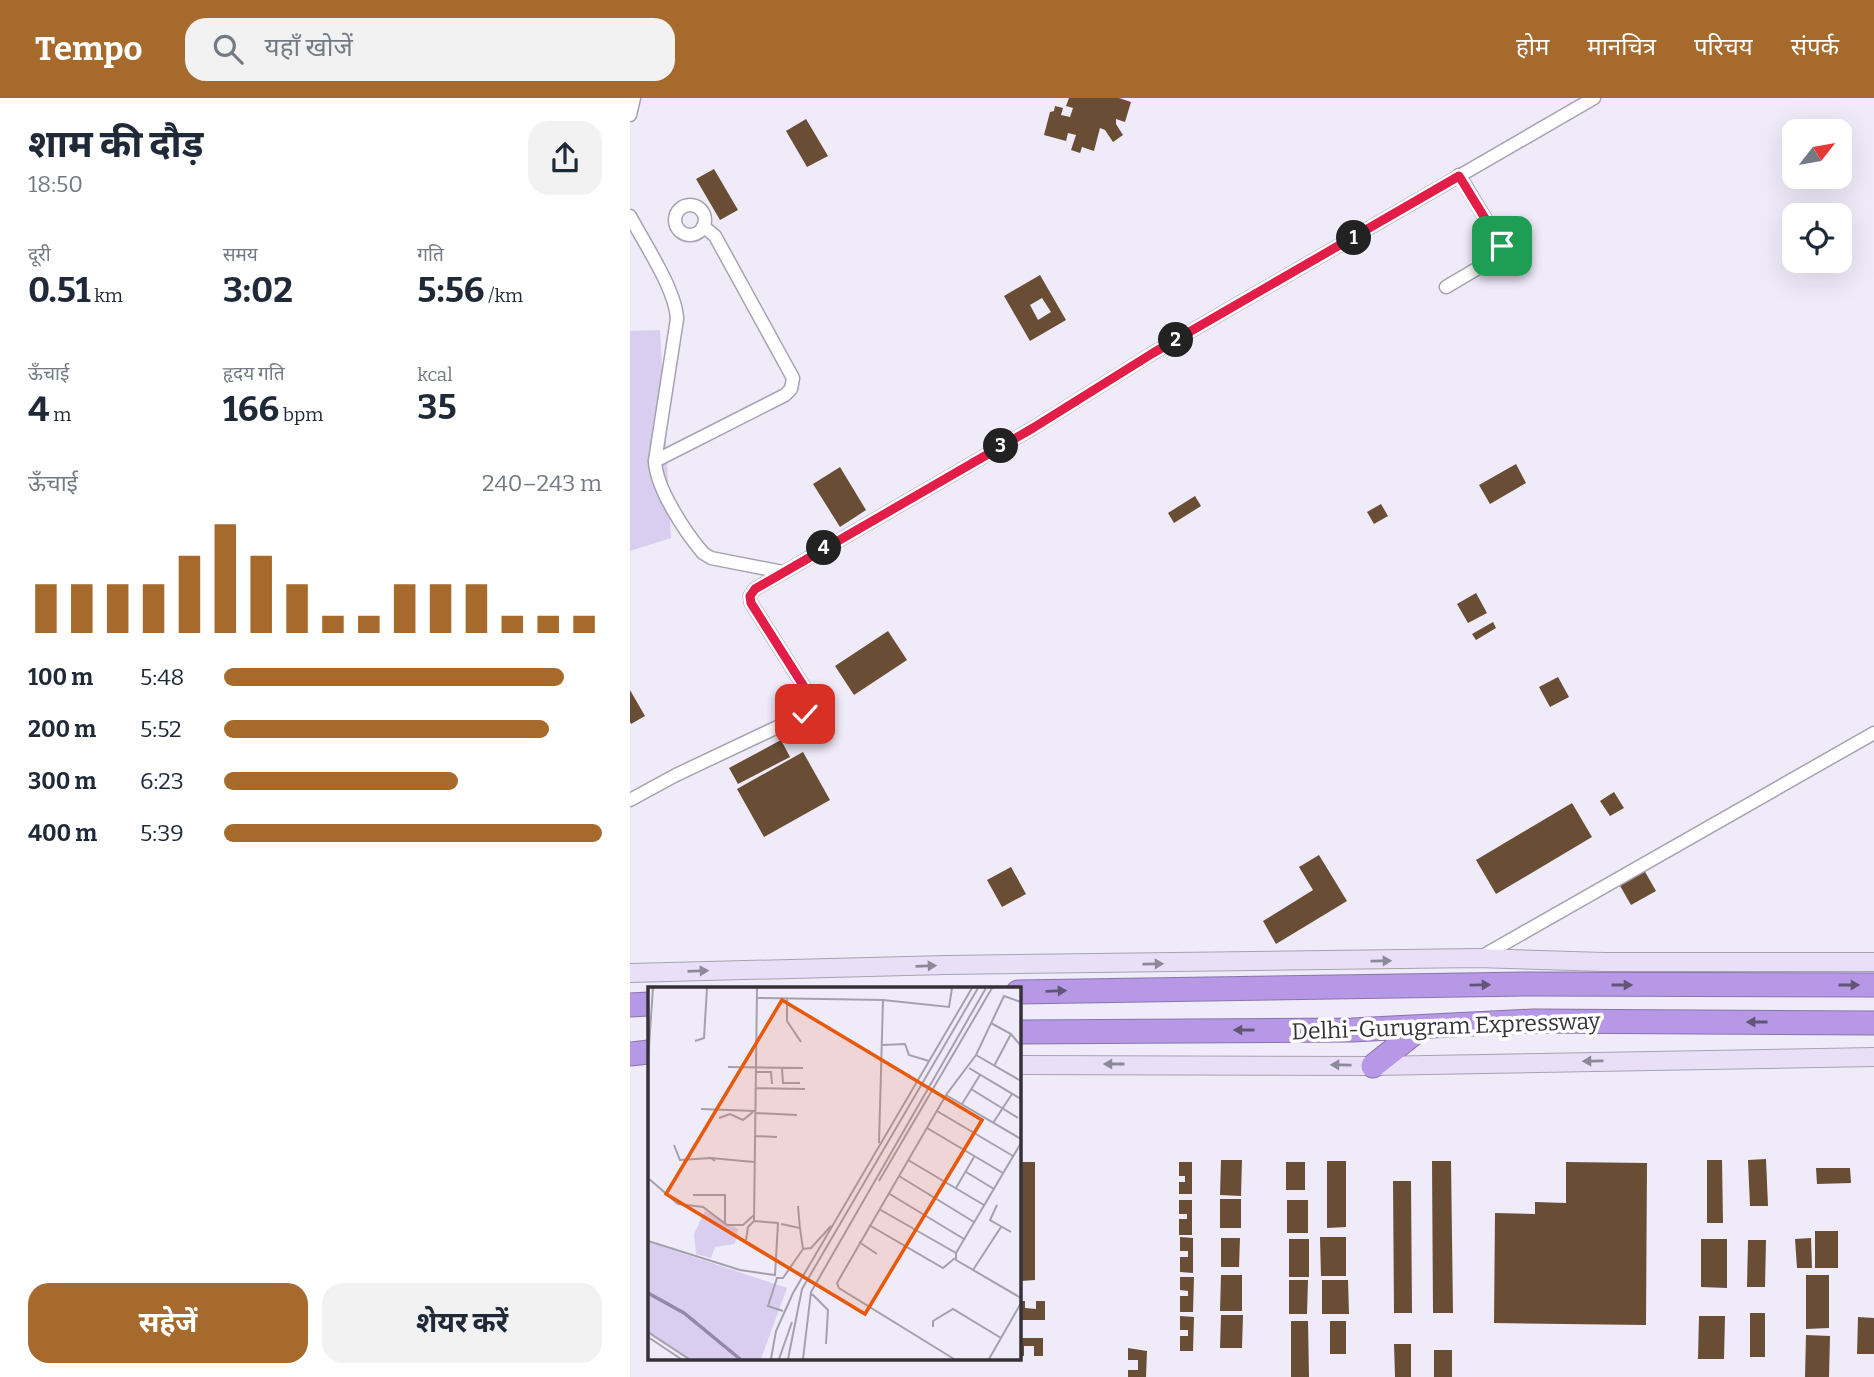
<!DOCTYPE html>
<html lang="hi">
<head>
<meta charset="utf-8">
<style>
  :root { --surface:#fff; --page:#f2f2f3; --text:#1f2937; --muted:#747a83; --accent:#a66b2c }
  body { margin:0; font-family:Bitter,"Noto Sans Devanagari",serif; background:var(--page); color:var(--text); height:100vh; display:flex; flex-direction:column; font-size:26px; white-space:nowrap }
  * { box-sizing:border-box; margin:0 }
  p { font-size:23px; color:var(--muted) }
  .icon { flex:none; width:38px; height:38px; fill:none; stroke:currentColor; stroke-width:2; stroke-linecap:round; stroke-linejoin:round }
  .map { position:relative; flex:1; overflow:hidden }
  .side { display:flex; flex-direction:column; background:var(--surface); width:630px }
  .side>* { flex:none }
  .needle { width:46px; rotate:59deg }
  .fabs { position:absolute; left:1152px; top:21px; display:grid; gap:14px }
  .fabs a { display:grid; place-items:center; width:70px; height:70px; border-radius:14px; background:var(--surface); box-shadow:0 7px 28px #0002; font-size:35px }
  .pin { position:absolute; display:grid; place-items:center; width:60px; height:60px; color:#fff; margin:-30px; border-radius:14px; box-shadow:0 4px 10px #0006 }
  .km { position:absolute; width:35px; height:35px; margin:-18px; border-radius:50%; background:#222; color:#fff; font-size:19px; line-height:35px; text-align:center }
  .round { display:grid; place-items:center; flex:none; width:74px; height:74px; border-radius:21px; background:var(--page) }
  .overview { display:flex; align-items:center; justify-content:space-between; height:119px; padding:0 28px }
  h1 { font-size:38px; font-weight:700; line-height:52px }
  .stats { display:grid; grid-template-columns:repeat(3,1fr); gap:10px; height:119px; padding:7px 28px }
  .stats div { display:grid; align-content:center }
  .stats b { font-size:35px; font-weight:700 }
  .stats small { font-size:19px; font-weight:400 }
  .stats p { font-size:19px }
  .chart { height:196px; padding:14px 28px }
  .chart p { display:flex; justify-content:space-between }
  .chart svg { width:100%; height:126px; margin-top:7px; stroke:var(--accent); stroke-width:6 }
  .action { display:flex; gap:14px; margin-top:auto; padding:14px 28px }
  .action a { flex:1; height:80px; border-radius:21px; background:var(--accent); color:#fff; font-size:28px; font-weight:700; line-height:80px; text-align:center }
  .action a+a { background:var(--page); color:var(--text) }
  ul { padding:0 28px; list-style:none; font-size:23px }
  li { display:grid; grid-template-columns:112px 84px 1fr; align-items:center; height:52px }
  li i { height:18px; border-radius:9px; background:var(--accent) }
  header { display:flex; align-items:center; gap:42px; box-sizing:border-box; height:98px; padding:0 35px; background:var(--accent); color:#fff }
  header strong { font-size:33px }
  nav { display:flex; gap:38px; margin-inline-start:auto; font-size:24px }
  .search { width:490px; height:63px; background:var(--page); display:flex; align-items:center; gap:18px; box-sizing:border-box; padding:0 24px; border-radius:21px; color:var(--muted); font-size:26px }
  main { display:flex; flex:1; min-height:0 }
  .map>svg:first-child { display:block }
  .green { fill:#d9cdf0 }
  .building { fill:#694e35; fill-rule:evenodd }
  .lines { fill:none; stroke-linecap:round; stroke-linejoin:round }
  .minor-casing { stroke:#a7a2b0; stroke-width:15 }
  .secondary-casing { stroke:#a7a2b0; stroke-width:20 }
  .motorway-casing { stroke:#8974aa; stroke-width:25 }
  .minor { stroke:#fff; stroke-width:12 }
  .secondary { stroke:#e9e0f8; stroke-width:18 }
  .motorway { stroke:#b798e7; stroke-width:23 }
  .oneway { fill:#8e8998 }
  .oneway2 { fill:#625675 }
  .route-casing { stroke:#fff; stroke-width:14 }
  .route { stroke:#e11d48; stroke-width:9 }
  .labels { text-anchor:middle; stroke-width:7; stroke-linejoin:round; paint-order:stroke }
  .street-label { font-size:23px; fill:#343238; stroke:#fff }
  .inset-river { fill:none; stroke:#9487aa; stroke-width:3.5 }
  .inset-road { fill:none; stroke:#a5a1ac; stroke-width:2 }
  .view { fill:#e8590c; fill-opacity:0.15; stroke:#e8590c; stroke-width:3.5 }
  .inset-edge { fill:none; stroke:#343238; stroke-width:3.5 }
</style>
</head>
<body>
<header>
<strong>Tempo</strong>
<div class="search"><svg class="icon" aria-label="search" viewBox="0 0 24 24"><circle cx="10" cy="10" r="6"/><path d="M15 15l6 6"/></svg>यहाँ खोजें</div>
<nav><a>होम</a><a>मानचित्र</a><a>परिचय</a><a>संपर्क</a></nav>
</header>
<main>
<section class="side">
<div class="overview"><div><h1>शाम की दौड़</h1><p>18:50</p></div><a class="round"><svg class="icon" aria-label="share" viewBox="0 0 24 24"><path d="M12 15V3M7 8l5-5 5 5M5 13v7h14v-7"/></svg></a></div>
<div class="stats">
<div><p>दूरी</p><b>0.51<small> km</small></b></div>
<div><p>समय</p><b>3:02</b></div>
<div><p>गति</p><b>5:56<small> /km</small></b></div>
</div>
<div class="stats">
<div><p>ऊँचाई</p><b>4<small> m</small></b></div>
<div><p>हृदय गति</p><b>166<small> bpm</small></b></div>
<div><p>kcal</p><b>35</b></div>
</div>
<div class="chart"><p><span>ऊँचाई</span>240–243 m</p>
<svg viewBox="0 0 160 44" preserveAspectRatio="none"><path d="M5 44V27M15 44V27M25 44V27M35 44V27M45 44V17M55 44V6M65 44V17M75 44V27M85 44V38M95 44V38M105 44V27M115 44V27M125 44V27M135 44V38M145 44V38M155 44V38"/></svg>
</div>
<ul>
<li><b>100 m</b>5:48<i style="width:90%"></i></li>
<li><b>200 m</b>5:52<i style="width:86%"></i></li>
<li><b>300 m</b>6:23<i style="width:62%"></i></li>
<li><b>400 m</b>5:39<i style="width:100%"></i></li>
</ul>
<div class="action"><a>सहेजें</a><a>शेयर करें</a></div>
</section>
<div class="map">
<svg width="1244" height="1279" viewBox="0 0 1244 1279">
  <rect width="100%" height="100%" fill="#f0ebf9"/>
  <!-- green -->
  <polygon class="green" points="30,232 41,440 0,453 0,233"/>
  <!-- building -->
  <g class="building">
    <polygon points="439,0 489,0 501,4 495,24 486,21 486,26 493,37 483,44 475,32 470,30 464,53 452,49 450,55 441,52 446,37 438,35 436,43 414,37 420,14 424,13 425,8 433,10 431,17 440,19 443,10 436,8"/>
    <polygon points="176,21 198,58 177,69 156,33"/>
    <polygon points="84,71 108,112 90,122 66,81"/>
    <path d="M 410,177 L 436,222 L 400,243 L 374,198 ZM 412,200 L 421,214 L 408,222 L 400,207 Z"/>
    <polygon points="886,366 896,385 860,406 849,387"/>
    <polygon points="210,369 236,412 210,429 183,386"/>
    <polygon points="565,398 571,408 544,425 538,415"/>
    <polygon points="751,406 758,418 744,426 737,414"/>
    <polygon points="846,495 857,515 838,525 827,506"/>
    <polygon points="863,524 866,530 846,542 842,536"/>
    <polygon points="258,533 277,562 224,597 205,568"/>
    <polygon points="928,579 939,599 920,609 909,589"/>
    <polygon points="0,592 15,618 1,626 0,624"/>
    <polygon points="151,642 160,659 108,686 99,670"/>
    <polygon points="173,654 200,702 134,739 107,691"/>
    <polygon points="984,694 994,710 980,718 970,703"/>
    <polygon points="942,705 962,739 866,796 846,762"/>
    <polygon points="689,757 717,803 646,846 633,823 683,792 669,769"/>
    <polygon points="381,769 396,796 372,809 357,782"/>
    <polygon points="1014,772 1026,793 1001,807 989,786"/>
    <polygon points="1136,1061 1138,1108 1120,1108 1118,1062"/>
    <polygon points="591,1062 612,1062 611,1098 590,1097"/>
    <polygon points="1077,1062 1092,1062 1093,1125 1077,1125"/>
    <polygon points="697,1063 716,1063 716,1129 697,1130"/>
    <polygon points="802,1063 821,1063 823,1215 803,1215"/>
    <polygon points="390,1064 405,1064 405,1182 391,1183 391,1170 388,1170"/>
    <polygon points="549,1064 562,1064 562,1096 549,1096 549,1084 555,1084 555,1078 549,1078"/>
    <rect x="656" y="1064" width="19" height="28"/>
    <polygon points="936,1064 1017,1065 1016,1227 864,1225 865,1115 905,1116 905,1104 936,1105"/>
    <polygon points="1186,1070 1220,1070 1221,1085 1187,1086"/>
    <polygon points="763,1083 781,1083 782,1215 764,1215"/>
    <rect x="590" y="1101" width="21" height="29"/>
    <polygon points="549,1102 562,1102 562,1137 549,1137 549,1121 557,1121 557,1116 549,1116"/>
    <rect x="657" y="1102" width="21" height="33"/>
    <rect x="1185" y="1133" width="23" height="37"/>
    <polygon points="550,1139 563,1140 563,1175 550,1174 550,1159 558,1159 558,1153 550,1153"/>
    <polygon points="690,1139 716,1139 716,1178 691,1178"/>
    <polygon points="591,1140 610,1140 609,1169 591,1169"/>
    <polygon points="1181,1140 1182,1170 1167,1170 1165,1141"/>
    <rect x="659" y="1141" width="20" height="38"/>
    <polygon points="1071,1141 1097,1141 1097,1190 1071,1189"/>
    <polygon points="1118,1142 1136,1142 1135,1189 1117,1189"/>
    <polygon points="591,1177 612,1177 612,1213 590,1213"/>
    <polygon points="1176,1177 1199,1177 1199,1230 1176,1231"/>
    <polygon points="550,1179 564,1179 563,1214 550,1214 550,1198 558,1198 558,1193 550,1192"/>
    <polygon points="659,1182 678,1182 677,1216 659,1216"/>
    <polygon points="692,1182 718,1182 719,1216 692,1216"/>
    <polygon points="388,1203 395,1203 395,1210 406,1211 406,1203 415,1203 415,1222 388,1222"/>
    <rect x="1120" y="1215" width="15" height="44"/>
    <polygon points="591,1217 613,1217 612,1250 590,1250"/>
    <polygon points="550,1218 564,1219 563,1253 550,1253 550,1238 558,1238 558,1232 550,1232"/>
    <polygon points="1069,1218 1095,1218 1094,1261 1068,1261"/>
    <polygon points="1228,1219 1244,1220 1244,1256 1227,1256"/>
    <polygon points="661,1223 678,1223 679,1279 661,1279"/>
    <rect x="700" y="1223" width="16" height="33"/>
    <polygon points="1176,1237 1200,1238 1199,1279 1175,1279"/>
    <polygon points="388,1240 413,1240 413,1258 404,1258 404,1248 394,1248 394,1258 388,1258"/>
    <polygon points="764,1246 781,1246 781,1279 765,1279"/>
    <polygon points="498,1250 517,1253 516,1279 498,1279 498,1272 508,1272 508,1262 498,1262"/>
    <rect x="804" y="1252" width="18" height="27"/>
  </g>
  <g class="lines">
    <!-- minor casing -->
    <g class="minor-casing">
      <g id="minor">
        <polyline points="0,17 4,0"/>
        <circle cx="60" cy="122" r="15"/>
        <path d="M 0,118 C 14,145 46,192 47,221 L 25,363 C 26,390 55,434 73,455 L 81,460 L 153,474"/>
        <polyline points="816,189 865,160 872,153 872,148 829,77"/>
        <polyline points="25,363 155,297 161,291 163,280 85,138 73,128"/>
        <polyline points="0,702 46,677 175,616 181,609 178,595 121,505 120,498 125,491 403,330 523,255 964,0"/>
        <polyline points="849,860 1244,635"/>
      </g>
    </g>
    <!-- secondary casing -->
    <g class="secondary-casing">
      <g id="secondary">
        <polyline points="0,875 316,867 847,860 974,864 1244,864"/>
        <polyline points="388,967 743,968 1244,959"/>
      </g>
    </g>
    <!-- motorway casing -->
    <g class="motorway-casing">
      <g id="motorway">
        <polyline points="388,894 899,886 1244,887"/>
        <polyline points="0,907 19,906"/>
        <polyline points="388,934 722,932 903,923 1244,925"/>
        <polyline points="0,956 19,954"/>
        <polyline points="743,968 792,929"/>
      </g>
    </g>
    <!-- minor -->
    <use href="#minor" class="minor"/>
    <!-- secondary -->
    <use href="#secondary" class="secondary"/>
    <!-- motorway -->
    <use href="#motorway" class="motorway"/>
  </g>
  <!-- one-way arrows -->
  <defs><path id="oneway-solid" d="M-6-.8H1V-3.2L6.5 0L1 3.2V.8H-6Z" transform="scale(1.75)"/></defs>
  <g class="oneway">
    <use href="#oneway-solid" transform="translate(751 863) rotate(-1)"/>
    <use href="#oneway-solid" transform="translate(523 866) rotate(-1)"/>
    <use href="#oneway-solid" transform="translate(296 868) rotate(-2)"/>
    <use href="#oneway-solid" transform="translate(68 873) rotate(-2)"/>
    <use href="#oneway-solid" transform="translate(963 963) rotate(179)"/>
    <use href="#oneway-solid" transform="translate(484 966) rotate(-180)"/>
    <use href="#oneway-solid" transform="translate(711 967) rotate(-179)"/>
  </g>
  <g class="oneway2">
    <use href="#oneway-solid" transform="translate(850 887) rotate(-1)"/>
    <use href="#oneway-solid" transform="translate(992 887)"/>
    <use href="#oneway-solid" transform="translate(1219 887)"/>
    <use href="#oneway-solid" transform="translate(426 893) rotate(-2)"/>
    <use href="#oneway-solid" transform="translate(1127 924) rotate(-180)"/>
    <use href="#oneway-solid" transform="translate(614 932) rotate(180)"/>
  </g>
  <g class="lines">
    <!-- route casing -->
    <g class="route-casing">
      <polyline id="route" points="175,616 181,609 178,595 121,505 120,498 125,491 403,330 523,255 829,78 872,148"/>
    </g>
    <!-- route -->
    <use href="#route" class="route"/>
  </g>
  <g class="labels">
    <!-- street labels -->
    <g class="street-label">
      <text transform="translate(816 928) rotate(-2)" y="8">Delhi-Gurugram Expressway</text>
    </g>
  </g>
  <!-- overview -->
  <g transform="translate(18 889)">
    <rect width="373" height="373" fill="#f0ebf9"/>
    <path d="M 57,224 L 90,242 L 87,257 L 67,260 L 63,271 L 48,267 L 46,247 ZM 0,255 L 139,301 L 113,372 L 39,372 L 0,347 Z" fill="#d9cdf0"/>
    <path class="inset-river" d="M 0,306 L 36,326 L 92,372"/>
    <path class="inset-road" d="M 109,11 L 235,13 L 301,20 L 304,1M 139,12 L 139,34 L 153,55M 343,36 L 363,47 L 373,59M 47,54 L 56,51 L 59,1M 234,58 L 257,57 L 261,68 L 281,74M 328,68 L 373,94M 0,74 L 5,1M 346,79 L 363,47M 80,80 L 155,81M 134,81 L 135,96 L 152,96M 321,81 L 373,112M 108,85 L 123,85 L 124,97M 107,101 L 157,102M 323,102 L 370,131M 298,108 L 373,152M 314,117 L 332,88M 53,122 L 107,124M 289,124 L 365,169M 107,126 L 149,128M 71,131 L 82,127 L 95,133 L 105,125M 345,136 L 364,107M 279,141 L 355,186M 107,149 L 129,150M 231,156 L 235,13M 26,158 L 32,173 L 63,171M 260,173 L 336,218M 67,174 L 63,171 L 106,175M 318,185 L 346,202M 251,189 L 326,235M 0,191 L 30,217 L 55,220 L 79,238 L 95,238 L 106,228M 231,194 L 344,1M 308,201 L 326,170M 240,206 L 316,252M 45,208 L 77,208 L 77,237M 349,218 L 342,233 L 363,245M 150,219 L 152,242M 231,222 L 308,266 L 308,273 L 373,311M 133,237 L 152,241 L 155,262 L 163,261 L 183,239M 221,238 L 295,281 L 307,271M 98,253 L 100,240 L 106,234M 0,254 L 92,283 L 127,288 L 130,236 L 106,234 L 109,1M 211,255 L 229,267M 308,266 L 373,156M 325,283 L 353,240M 128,291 L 135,291 L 155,262M 129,291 L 120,319 L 135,324M 164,307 L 180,323 L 178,357M 285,340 L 285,334 L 305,322 L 353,351M 0,345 L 41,372M 0,350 L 33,372M 123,372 L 128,344 L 145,306 L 324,1M 131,372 L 144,335M 140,372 L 154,302 L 330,1M 155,372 L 163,305 L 338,1M 306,372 L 191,301 L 189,296 L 298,108 L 328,68 L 356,9 L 373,15M 341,372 L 373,316"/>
    <path class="view" d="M 134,13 L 334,133 L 217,327 L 18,207 Z"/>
    <rect width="373" height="373" class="inset-edge"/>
  </g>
</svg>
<div class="fabs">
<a><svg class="needle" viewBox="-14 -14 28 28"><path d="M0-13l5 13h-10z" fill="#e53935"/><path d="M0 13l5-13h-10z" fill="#747a83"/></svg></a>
<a><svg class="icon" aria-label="locate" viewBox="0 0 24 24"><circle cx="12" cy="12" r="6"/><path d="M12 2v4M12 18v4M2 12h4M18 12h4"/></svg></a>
</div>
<div class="pin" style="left:872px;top:148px;background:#1e9e55"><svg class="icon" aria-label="arrive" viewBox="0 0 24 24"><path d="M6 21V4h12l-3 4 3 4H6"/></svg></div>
<div class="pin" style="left:175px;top:616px;background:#d93025"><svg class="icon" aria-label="check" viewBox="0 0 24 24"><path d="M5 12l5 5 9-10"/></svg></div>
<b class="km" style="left:724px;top:140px">1</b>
<b class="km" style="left:546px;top:242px">2</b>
<b class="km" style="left:371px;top:348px">3</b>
<b class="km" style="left:194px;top:450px">4</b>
</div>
</main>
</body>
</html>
